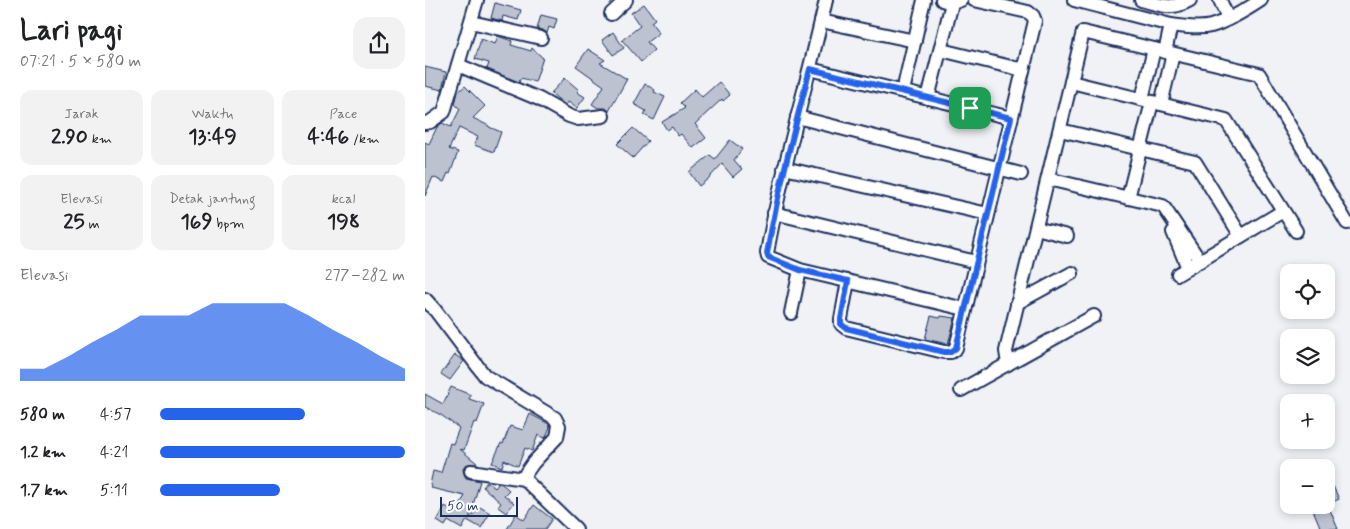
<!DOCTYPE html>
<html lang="id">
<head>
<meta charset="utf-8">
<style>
  :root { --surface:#fff; --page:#f2f2f2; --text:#202124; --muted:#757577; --accent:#2563eb }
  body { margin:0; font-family:Mynerve,sans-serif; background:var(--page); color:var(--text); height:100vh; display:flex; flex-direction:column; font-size:19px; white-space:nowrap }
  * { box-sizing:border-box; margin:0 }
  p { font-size:16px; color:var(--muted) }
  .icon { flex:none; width:28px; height:28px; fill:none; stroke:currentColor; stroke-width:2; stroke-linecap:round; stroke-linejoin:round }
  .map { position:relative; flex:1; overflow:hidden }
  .drawer { display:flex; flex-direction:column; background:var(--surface); width:425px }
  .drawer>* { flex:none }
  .controls { position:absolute; left:855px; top:264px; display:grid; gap:10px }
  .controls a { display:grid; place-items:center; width:55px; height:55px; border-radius:10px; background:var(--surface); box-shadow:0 2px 8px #0003; font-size:25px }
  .scale { position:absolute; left:15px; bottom:12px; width:78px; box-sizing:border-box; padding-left:5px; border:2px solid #1b2f5e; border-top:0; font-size:14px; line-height:18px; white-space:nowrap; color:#1b2f5e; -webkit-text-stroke:4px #fff; paint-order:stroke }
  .pin { position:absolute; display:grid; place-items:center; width:42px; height:42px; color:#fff; margin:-21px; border-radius:10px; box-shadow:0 2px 8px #0006 }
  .round { display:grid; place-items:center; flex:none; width:52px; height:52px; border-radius:15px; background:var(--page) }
  .overview { display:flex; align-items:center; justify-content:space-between; height:85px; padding:0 20px }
  h1 { font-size:28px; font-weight:800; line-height:38px }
  .metrics { display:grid; grid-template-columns:repeat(3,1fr); gap:8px; height:85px; padding:5px 20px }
  .metrics div { display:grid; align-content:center; border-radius:12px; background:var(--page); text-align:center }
  .metrics b { font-size:21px; font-weight:800 }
  .metrics small { font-size:14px; font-weight:400 }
  .metrics p { font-size:14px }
  .chart { height:140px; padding:10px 20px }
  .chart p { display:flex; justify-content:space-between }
  .chart svg { width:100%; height:90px; margin-top:5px; fill:var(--accent); opacity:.7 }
  ul { padding:0 20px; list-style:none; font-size:16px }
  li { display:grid; grid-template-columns:80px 60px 1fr; align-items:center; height:38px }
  li i { height:12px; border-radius:6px; background:var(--accent) }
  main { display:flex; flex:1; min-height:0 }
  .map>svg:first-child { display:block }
  .building { fill:#bcc2d0; stroke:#1b2f5e }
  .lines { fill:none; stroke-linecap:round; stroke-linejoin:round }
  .street-casing { stroke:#1b2f5e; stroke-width:16 }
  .street { stroke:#fff; stroke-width:12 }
  .route-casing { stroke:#fff; stroke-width:10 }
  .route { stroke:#2563eb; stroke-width:6 }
</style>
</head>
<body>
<main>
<section class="drawer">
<div class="overview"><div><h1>Lari pagi</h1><p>07:21 · 5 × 580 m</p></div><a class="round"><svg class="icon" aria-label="share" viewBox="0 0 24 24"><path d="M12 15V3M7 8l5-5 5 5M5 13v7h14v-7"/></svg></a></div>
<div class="metrics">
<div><p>Jarak</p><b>2.90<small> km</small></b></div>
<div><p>Waktu</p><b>13:49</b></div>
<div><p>Pace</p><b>4:46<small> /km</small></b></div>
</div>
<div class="metrics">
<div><p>Elevasi</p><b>25<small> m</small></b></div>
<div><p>Detak jantung</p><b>169<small> bpm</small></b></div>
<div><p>kcal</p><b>198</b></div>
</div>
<div class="chart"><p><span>Elevasi</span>277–282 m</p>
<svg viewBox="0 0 160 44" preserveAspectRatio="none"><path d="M0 44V38L10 38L20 32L30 25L40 19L50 12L60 12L70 12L80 6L90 6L100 6L110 6L120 12L130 19L140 25L150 32L160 38V44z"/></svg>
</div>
<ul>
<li><b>580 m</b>4:57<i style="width:59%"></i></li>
<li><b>1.2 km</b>4:21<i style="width:100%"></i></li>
<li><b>1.7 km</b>5:11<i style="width:49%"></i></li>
</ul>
</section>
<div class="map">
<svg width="925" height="529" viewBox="0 0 925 529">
  <rect width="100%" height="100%" fill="#f1f2f5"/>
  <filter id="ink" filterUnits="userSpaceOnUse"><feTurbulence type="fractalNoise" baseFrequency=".02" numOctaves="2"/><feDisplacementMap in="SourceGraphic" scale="10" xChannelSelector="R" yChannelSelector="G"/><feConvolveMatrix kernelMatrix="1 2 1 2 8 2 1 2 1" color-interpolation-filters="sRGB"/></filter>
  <g filter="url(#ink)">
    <!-- building -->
    <g class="building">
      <polygon points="70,3 96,10 93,20 78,16 77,21 66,18"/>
      <polygon points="219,4 230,19 226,22 234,33 222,42 229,50 216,62 197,40 215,26 206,13"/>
      <polygon points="116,15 132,19 129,29 124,27 122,33 118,30 112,29"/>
      <polygon points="188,32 199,48 188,55 177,40"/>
      <polygon points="73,36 87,41 86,45 106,51 107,48 118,58 110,82 96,78 94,82 62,69 64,63 50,59 56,39 70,44"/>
      <polygon points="163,49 180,60 175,63 202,79 184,111 181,108 173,108 167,104 179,86 151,66"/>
      <polygon points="0,67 21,72 17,90 0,86"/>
      <polygon points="140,78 154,90 152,92 160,97 152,108 143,102 141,105 139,104 126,93"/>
      <polygon points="294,82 305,95 298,101 297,99 270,124 281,138 268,148 256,134 253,136 247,127 242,130 237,122 260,108 255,103 270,89 277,97"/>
      <polygon points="220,84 230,90 229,92 240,97 229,120 219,115 221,111 209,104"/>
      <polygon points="40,86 60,106 48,118 64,126 64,127 76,132 69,152 49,145 53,137 34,128 24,149 33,152 25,174 23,173 19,182 8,177 0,196 0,142 4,144 12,127 17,123 26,127 35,109 30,104 33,92"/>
      <polygon points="208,128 223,141 208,158 192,144"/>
      <polygon points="305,140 317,149 309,160 317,169 308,177 297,164 283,179 274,186 264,172 285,155 290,159"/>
      <polygon points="506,316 515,318 516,316 530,318 523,344 500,339"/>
      <polygon points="30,355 39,361 25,380 16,374"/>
      <polygon points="26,387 46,395 44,399 59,404 52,423 49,422 39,450 35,449 53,464 43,464 39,466 38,470 39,474 41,478 55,481 44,519 55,507 65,513 56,528 42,520 37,529 23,521 20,526 12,521 20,506 30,512 40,496 6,488 7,485 5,485 8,471 16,473 25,443 28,444 34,428 16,415 0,407 0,394 18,404"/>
      <polygon points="105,414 124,424 125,427 121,437 120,438 113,435 107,451 100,448 93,466 79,460 77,467 67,463 76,443 78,444 85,426 98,430"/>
      <polygon points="62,482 70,488 74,483 77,484 84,490 79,495 89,503 81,513 73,507 76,503 58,487"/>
      <polygon points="908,486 914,499 902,505 903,505 913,529 896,529 886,505 901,505 901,489"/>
      <polygon points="109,505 127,519 120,529 82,529 91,514 99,520"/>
    </g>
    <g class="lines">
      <!-- street casing -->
      <g class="street-casing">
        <g id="street">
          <path d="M 401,0 C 382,85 357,167 342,253 L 343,257 L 375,270 L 540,309"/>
          <polyline points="517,0 527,3 536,0"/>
          <path d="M 649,0 L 746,25 C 759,27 774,29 786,26 C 803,21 821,10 836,0"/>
          <path d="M 716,0 C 736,5 746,11 765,0"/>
          <polyline points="795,0 803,19"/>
          <polyline points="186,14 201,0"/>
          <polyline points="396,21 490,41"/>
          <polyline points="46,22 116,38"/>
          <polyline points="516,50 598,70"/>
          <polyline points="740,52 746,25"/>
          <polyline points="33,65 114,99 144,116 153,119 178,116"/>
          <polyline points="385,69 586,118"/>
          <polyline points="646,82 801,120 871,231"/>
          <polyline points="478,91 499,0"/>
          <polyline points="503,98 527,3"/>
          <polyline points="717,99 729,49"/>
          <polyline points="736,104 748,54"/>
          <polyline points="372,117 596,174"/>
          <polyline points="0,123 5,122 19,112 52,0"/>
          <polyline points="635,130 770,162 816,236"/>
          <polyline points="359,168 563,214"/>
          <polyline points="623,179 738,206 775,261"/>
          <polyline points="703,198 727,102"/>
          <polyline points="349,213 551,262"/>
          <polyline points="611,228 642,236"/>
          <polyline points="748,232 763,268"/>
          <polyline points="753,274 858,211"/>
          <polyline points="423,281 416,319 416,324 421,328 519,352 526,352 531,348 610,21 608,16 603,12 549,0"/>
          <polyline points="0,299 10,310 60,376 130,418 134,426 132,437 108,463 101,473 99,479 151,529"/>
          <polyline points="592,303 647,273"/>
          <polyline points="366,313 375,270"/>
          <polyline points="583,364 581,351 658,32 834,74 922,223"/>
          <polyline points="536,390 669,316"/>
          <polyline points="46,471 99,479"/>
        </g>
      </g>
      <!-- street -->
      <use href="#street" class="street"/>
    </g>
  </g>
  <g class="lines" filter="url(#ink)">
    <!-- route casing -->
    <g class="route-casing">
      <path id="route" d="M 385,69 L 586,118 L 531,348 L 526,352 L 519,352 L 421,328 L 416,324 L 416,319 L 423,281 L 375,270 L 343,257 L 342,253 C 353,191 369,130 385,69 Z"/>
    </g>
    <!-- route -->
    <use href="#route" class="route"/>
  </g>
</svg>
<div class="controls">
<a><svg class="icon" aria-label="locate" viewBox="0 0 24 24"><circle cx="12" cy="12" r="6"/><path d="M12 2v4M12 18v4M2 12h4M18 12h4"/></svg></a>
<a><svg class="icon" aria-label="layers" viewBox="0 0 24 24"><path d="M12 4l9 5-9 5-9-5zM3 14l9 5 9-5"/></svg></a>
<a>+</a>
<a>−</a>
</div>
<div class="scale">50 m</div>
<div class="pin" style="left:545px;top:108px;background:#1e9e55"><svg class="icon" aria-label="arrive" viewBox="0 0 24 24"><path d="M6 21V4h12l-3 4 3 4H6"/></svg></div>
</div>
</main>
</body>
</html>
